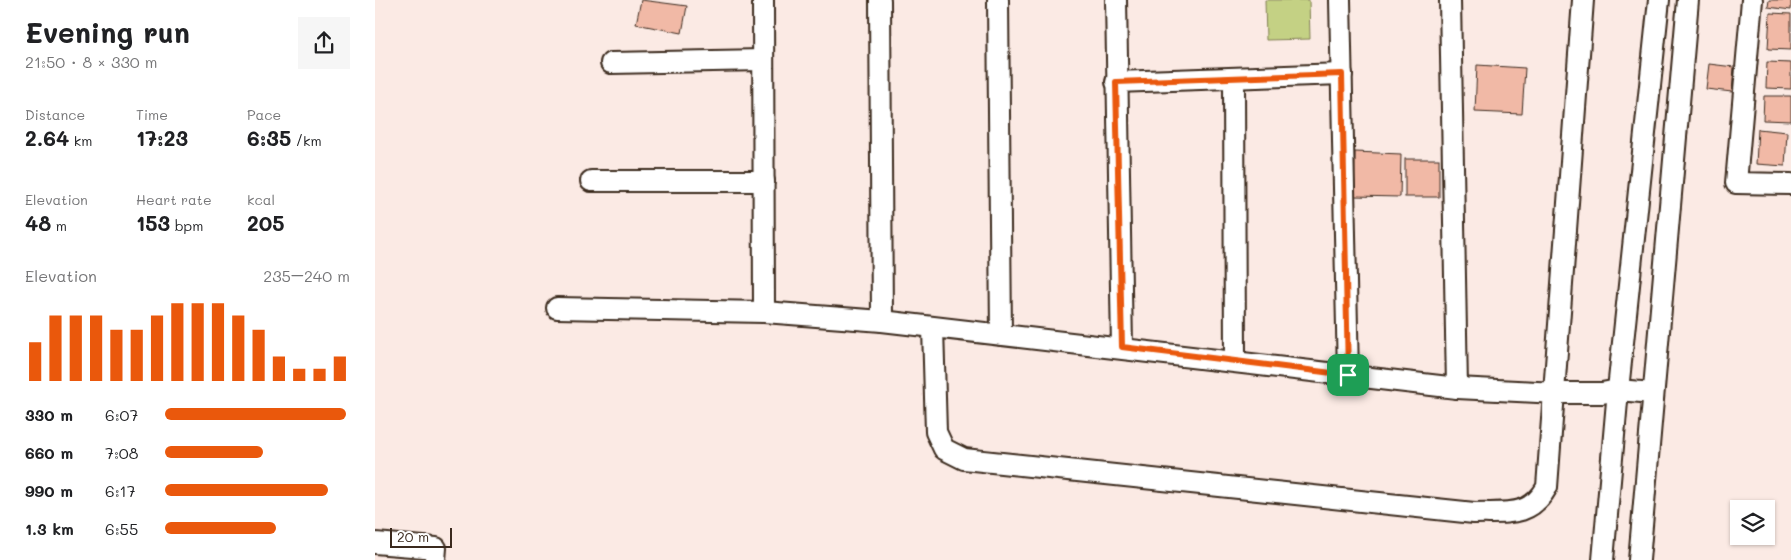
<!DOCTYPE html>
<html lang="en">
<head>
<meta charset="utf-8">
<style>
  :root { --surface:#fff; --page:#f6f6f6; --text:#202124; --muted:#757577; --accent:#ea580c }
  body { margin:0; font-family:Mali,sans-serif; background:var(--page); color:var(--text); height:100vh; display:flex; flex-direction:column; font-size:19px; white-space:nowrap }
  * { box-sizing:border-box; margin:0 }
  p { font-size:16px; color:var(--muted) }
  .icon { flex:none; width:28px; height:28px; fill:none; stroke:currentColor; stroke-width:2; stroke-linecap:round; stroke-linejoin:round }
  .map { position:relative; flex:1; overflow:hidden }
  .details { display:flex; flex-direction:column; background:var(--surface); width:375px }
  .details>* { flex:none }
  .tools { position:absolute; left:1355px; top:500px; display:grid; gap:10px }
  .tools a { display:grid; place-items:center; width:45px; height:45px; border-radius:0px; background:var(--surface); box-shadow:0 1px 4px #0004; font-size:25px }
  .scale { position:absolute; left:15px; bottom:12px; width:62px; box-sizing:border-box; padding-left:5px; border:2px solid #3b2a1e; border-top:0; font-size:14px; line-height:18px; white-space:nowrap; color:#3b2a1e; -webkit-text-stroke:4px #fff; paint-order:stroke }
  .pin { position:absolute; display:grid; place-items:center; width:42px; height:42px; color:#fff; margin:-21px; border-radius:10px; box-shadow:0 2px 8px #0006 }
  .round { display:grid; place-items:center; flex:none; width:52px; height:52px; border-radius:0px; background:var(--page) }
  .headline { display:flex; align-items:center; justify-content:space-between; height:85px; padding:0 25px }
  h1 { font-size:28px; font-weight:800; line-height:38px }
  .figures { display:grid; grid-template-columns:repeat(3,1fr); gap:8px; height:85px; padding:5px 25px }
  .figures div { display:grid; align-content:center }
  .figures b { font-size:21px; font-weight:800 }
  .figures small { font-size:14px; font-weight:400 }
  .figures p { font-size:14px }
  .chart { height:140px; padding:10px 25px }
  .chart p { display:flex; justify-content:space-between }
  .chart svg { width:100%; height:90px; margin-top:5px; stroke:var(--accent); stroke-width:6 }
  ul { padding:0 25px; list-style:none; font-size:16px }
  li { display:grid; grid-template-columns:80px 60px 1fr; align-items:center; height:38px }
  li i { height:12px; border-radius:6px; background:var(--accent) }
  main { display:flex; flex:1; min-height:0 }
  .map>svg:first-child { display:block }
  .green { fill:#c4d184; stroke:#807e51 }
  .building { fill:#f1b9a6; stroke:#3b2a1e }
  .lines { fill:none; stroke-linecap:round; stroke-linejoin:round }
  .street-casing { stroke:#3b2a1e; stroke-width:24 }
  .street { stroke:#fff; stroke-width:20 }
  .route-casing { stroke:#fff; stroke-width:10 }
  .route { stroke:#ea580c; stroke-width:6 }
</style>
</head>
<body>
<main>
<section class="details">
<div class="headline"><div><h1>Evening run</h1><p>21:50 · 8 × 330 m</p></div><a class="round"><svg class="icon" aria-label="share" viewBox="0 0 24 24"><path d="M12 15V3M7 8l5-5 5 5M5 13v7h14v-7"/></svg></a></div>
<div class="figures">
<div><p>Distance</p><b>2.64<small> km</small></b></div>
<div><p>Time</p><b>17:23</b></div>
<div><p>Pace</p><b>6:35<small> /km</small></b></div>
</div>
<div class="figures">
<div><p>Elevation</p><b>48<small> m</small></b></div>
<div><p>Heart rate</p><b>153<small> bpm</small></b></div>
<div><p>kcal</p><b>205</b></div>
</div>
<div class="chart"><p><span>Elevation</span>235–240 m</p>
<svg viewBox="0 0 160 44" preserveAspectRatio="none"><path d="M5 44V25M15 44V12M25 44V12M35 44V12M45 44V19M55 44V19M65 44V12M75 44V6M85 44V6M95 44V6M105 44V12M115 44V19M125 44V32M135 44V38M145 44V38M155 44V32"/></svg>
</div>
<ul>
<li><b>330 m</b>6:07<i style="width:98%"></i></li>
<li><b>660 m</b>7:08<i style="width:53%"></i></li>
<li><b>990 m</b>6:17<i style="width:88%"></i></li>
<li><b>1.3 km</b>6:55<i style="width:60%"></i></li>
</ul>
</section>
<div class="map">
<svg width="1416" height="560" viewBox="0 0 1416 560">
  <rect width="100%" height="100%" fill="#fbeae4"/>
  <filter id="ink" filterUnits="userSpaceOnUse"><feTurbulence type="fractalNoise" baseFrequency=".02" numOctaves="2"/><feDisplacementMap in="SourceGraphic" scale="10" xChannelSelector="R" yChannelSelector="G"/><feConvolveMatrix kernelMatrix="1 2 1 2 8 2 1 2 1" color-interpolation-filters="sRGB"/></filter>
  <g filter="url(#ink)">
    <!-- green -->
    <polygon class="green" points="890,0 934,0 935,39 891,40"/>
    <!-- building -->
    <g class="building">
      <polygon points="266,0 312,6 307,33 261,24"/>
      <polygon points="1394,0 1416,0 1416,10 1393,7"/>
      <polygon points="1395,13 1416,14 1416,50 1393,49"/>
      <polygon points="1392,62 1416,63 1416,89 1391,88"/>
      <polygon points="1334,64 1359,67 1357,92 1331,89"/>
      <polygon points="1102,65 1150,68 1147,114 1100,112"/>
      <polygon points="1389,96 1416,96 1416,121 1388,120"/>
      <polygon points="1383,129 1412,132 1410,166 1381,164"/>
      <polygon points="980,152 1026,154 1025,197 979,196"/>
      <rect x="1030" y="159" width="34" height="38"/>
    </g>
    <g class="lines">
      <!-- street casing -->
      <g class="street-casing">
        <g id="street">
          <polyline points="388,0 389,312"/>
          <polyline points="505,0 507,321"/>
          <polyline points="623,0 626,335"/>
          <polyline points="741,0 747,347"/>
          <polyline points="965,0 973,375"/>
          <polyline points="1075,0 1082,388"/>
          <polyline points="1377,0 1361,183 1416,184"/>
          <polyline points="236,63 388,60"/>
          <polyline points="859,78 860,361"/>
          <polyline points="741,82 967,74"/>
          <polyline points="216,181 389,181"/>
          <polyline points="182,308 389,312 507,321 1082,388 1181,393 1227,393 1243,390 1278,393"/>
          <path d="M 558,328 L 561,432 L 569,449 L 589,459 L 1099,513 C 1131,512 1155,518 1172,487 L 1208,0"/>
          <polyline points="0,543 61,548 60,560"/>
          <polyline points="1228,560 1243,390 1284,0"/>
          <polyline points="1264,560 1313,0"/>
        </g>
      </g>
      <!-- street -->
      <use href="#street" class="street"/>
    </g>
  </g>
  <g class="lines" filter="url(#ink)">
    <!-- route casing -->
    <g class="route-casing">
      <polygon id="route" points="967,74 973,375 747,347 741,82"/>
    </g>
    <!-- route -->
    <use href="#route" class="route"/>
  </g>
</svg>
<div class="tools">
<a><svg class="icon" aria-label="layers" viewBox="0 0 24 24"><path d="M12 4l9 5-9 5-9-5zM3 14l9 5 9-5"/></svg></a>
</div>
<div class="scale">20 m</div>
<div class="pin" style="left:973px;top:375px;background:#1e9e55"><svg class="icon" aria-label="arrive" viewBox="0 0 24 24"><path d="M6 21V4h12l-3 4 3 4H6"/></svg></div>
</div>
</main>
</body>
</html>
